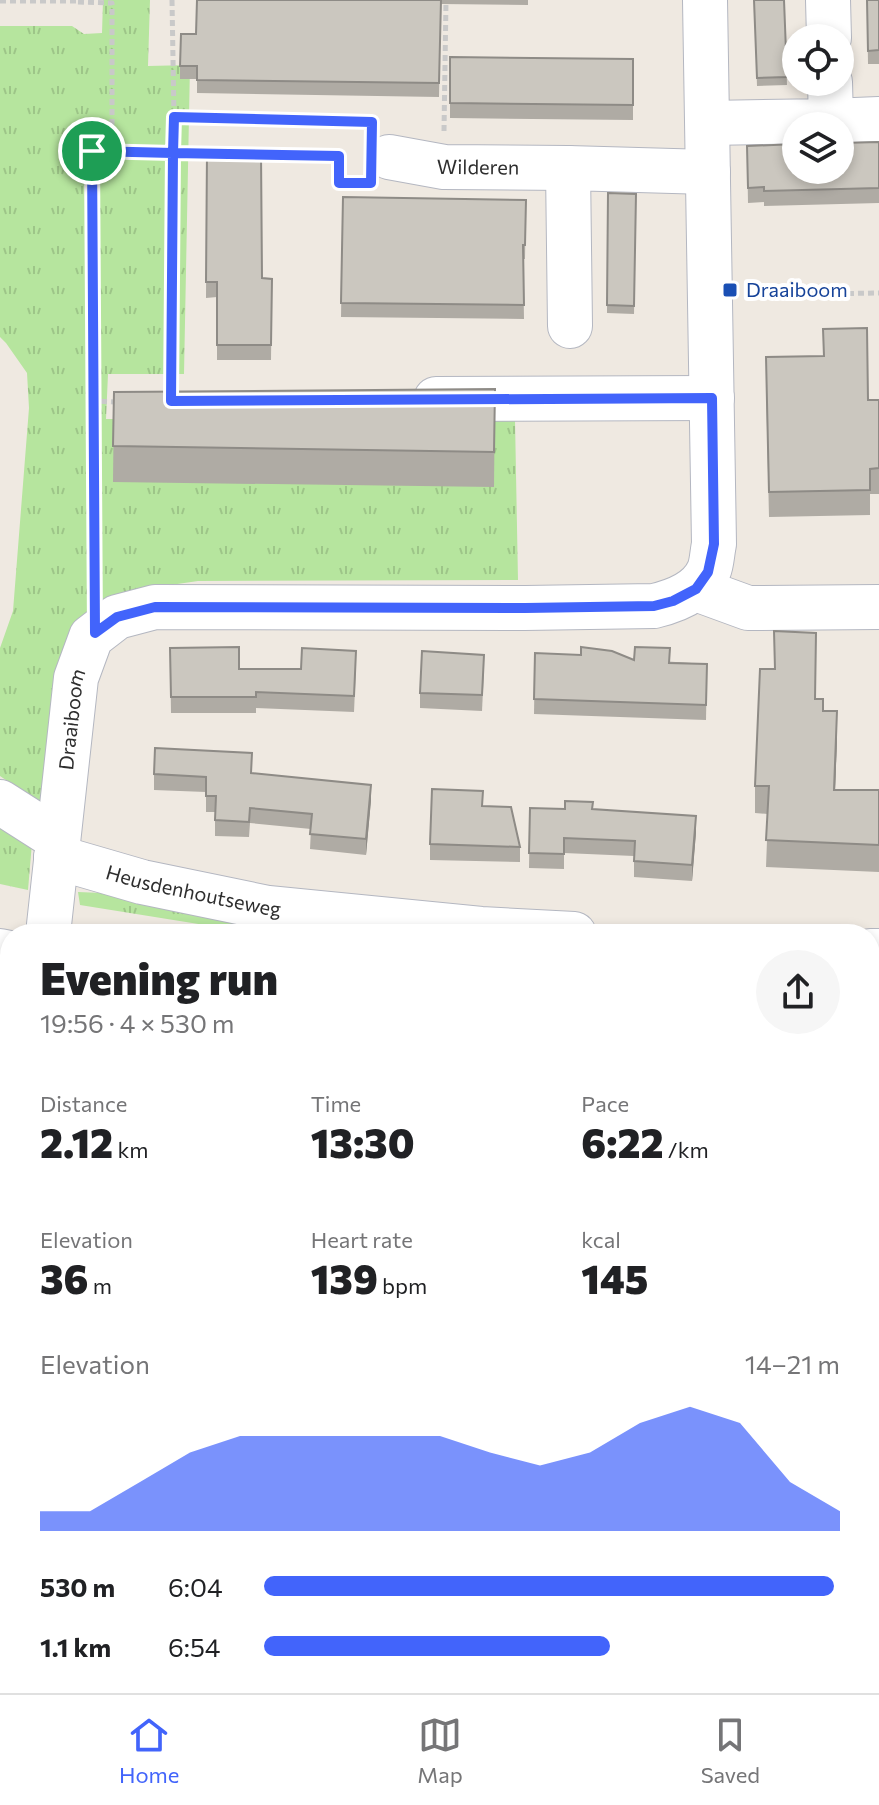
<!DOCTYPE html>
<html lang="en">
<head>
<meta charset="utf-8">
<style>
  :root { --surface:#fff; --page:#f6f6f6; --text:#202124; --muted:#757577; --line:#e0e0e0; --accent:#4264fb }
  body { margin:0; font-family:Commissioner,sans-serif; background:var(--page); color:var(--text); height:100vh; display:flex; flex-direction:column; font-size:30px; white-space:nowrap }
  * { box-sizing:border-box; margin:0 }
  p { font-size:26px; color:var(--muted) }
  .icon { flex:none; width:44px; height:44px; fill:none; stroke:currentColor; stroke-width:2; stroke-linecap:round; stroke-linejoin:round }
  .map { position:relative; flex:1; overflow:hidden }
  .details { position:absolute; left:0px; top:924px; width:880px; height:770px; display:flex; flex-direction:column; background:var(--surface); border-radius:32px 32px 0 0; box-shadow:0 4px 12px #0003 }
  .details>* { flex:none }
  .controls { position:absolute; left:782px; top:24px; display:grid; gap:16px }
  .controls a { display:grid; place-items:center; width:72px; height:72px; border-radius:50%; background:var(--surface); box-shadow:0 4px 12px #0003; font-size:40px }
  .pin { position:absolute; display:grid; place-items:center; width:68px; height:68px; color:#fff; margin:-34px; border:4px solid #fff; border-radius:50%; box-shadow:0 2px 8px #0007 }
  .round { display:grid; place-items:center; flex:none; width:84px; height:84px; border-radius:42px; background:var(--page) }
  .summary { display:flex; align-items:center; justify-content:space-between; height:136px; padding:0 40px }
  h1 { font-size:44px; font-weight:800; line-height:60px }
  .metrics { display:grid; grid-template-columns:repeat(3,1fr); gap:12px; height:136px; padding:8px 40px }
  .metrics div { display:grid; align-content:center }
  .metrics b { font-size:40px; font-weight:800 }
  .metrics small { font-size:22px; font-weight:400 }
  .metrics p { font-size:22px }
  .chart { height:224px; padding:16px 40px }
  .chart p { display:flex; justify-content:space-between }
  .chart svg { width:100%; height:144px; margin-top:8px; fill:var(--accent); opacity:.7 }
  ul { padding:0 40px; list-style:none; font-size:26px }
  li { display:grid; grid-template-columns:128px 96px 1fr; align-items:center; height:60px }
  li i { height:20px; border-radius:10px; background:var(--accent) }
  .tab-bar { display:flex; justify-content:space-around; align-items:center; height:112px; border-top:2px solid var(--line); background:var(--surface); font-size:22px; color:var(--muted) }
  .tab-bar a { display:grid; justify-items:center; gap:4px }
  .tab-bar .active { color:var(--accent) }
  .map>svg:first-child { display:block }
  .grass { fill:url(#grass-tufts) }
  .lines { fill:none; stroke-linecap:round; stroke-linejoin:round }
  .minor-casing { stroke:#b4b7c1; stroke-width:46 }
  .path { stroke:#c9c9c9; stroke-width:5; stroke-dasharray:6 4; stroke-linecap:butt }
  .minor { stroke:#fff; stroke-width:44 }
  .wall { fill:#afaba4 }
  .shaded-wall { fill:#8e8b86 }
  .building { fill:#cbc7bf; stroke:#8e8b86; stroke-width:2 }
  .route-casing { stroke:#fff; stroke-width:16 }
  .route { stroke:#4264fb; stroke-width:10 }
  .transit-dot { fill:#1a4fb4; stroke:#fff; stroke-width:3 }
  .labels { text-anchor:middle; stroke-width:8; stroke-linejoin:round; paint-order:stroke }
  .street-label { font-size:20px; fill:#2e2e2e; stroke:#fff }
  .transit-label { font-size:20px; fill:#164399; stroke:#fff; text-anchor:start }
</style>
</head>
<body>
<div class="map">
<svg width="879" height="1693" viewBox="0 0 879 1693">
  <defs>
    <pattern id="grass-tufts" width="24" height="20" patternUnits="userSpaceOnUse" patternTransform="scale(2)"><rect width="24" height="20" fill="#b6e59e"/><path d="M3 7l-1-3M5 7V3M7 7l1-3M15 17l-1-3M17 17v-4M19 17l1-3" fill="none" stroke="#9dc588"/></pattern>
  </defs>
  <rect width="100%" height="100%" fill="#efe9e1"/>
  <!-- grass -->
  <g class="grass">
    <polygon points="103,0 150,0 148,66 190,65 184,374 108,374 106,419 515,420 518,580 198,581 150,588 114,596 41,804 0,776 0,648 13,611 29,408 27,373 6,343 0,337 0,26 72,26 84,34 102,33"/>
    <polygon points="0,821 32,843 28,890 0,884"/>
    <polygon points="78,892 102,893 399,934 260,934 80,905"/>
    <polygon points="0,1026 10,1027 10,1127 0,1125"/>
    <polygon points="870,1154 879,1156 879,1265 870,1263"/>
  </g>
  <g class="lines">
    <!-- minor casing -->
    <g class="minor-casing">
      <g id="minor">
        <polyline points="828,0 829,38"/>
        <polyline points="831,121 879,119"/>
        <polyline points="708,123 831,121 830,82"/>
        <path id="s1" d="M 389,157 L 444,167 L 568,168"/>
        <polyline points="570,326 568,168 708,172"/>
        <polyline points="436,399 712,398"/>
        <polyline points="696,589 748,608 879,607"/>
        <polyline points="0,802 58,839"/>
        <path id="s2" d="M 56,857 L 142,882 L 268,908 L 481,929 L 574,934"/>
        <path id="s3" d="M 48,934 L 76,678 L 91,637 L 117,617 L 155,607 L 525,608 L 654,606 C 675,601 700,592 709,570 C 712,563 712,553 714,544 L 705,0"/>
        <polyline points="0,951 10,953"/>
        <polyline points="870,951 879,951"/>
        <polyline points="870,1080 879,1081"/>
        <polyline points="0,1291 10,1293"/>
        <polyline points="870,1430 879,1431"/>
        <polyline points="0,1489 10,1490"/>
        <polyline points="717,1684 771,1693"/>
        <polyline points="683,1693 685,1684"/>
      </g>
    </g>
    <!-- path -->
    <g class="path">
      <polyline points="0,1 78,1"/>
      <polyline points="78,2 112,3 112,152 210,154"/>
      <polyline points="174,117 372,122"/>
      <polyline points="444,131 446,0"/>
      <polyline points="256,155 339,156 339,183 363,183"/>
      <polyline points="748,295 879,293"/>
      <polyline points="171,396 174,117 172,0"/>
      <polyline points="95,401 92,151 112,152"/>
      <polyline points="95,585 95,401 114,402"/>
      <polyline points="870,1140 879,1140"/>
      <polyline points="124,1684 135,1693"/>
      <polyline points="104,1693 106,1684"/>
    </g>
    <!-- minor -->
    <use href="#minor" class="minor"/>
  </g>
  <!-- wall -->
  <g class="wall">
    <polygon points="197,0 528,0 528,5 441,4 439,97 197,93 197,79 180,79 180,66 196,34"/>
    <polygon points="754,0 784,0 787,85 757,86"/>
    <polygon points="867,0 879,0 879,64 868,64"/>
    <polygon points="450,57 633,59 633,120 450,118"/>
    <polygon points="879,142 879,203 764,206 764,202 748,203 747,146"/>
    <polygon points="207,152 262,278 272,279 271,360 217,360 217,297 206,298"/>
    <polygon points="608,193 636,194 634,314 607,313"/>
    <polygon points="343,197 526,200 525,259 523,259 524,319 341,317"/>
    <polygon points="766,383 868,400 879,400 879,494 870,494 870,515 769,517"/>
    <polygon points="495,389 494,487 113,482 114,392"/>
    <polygon points="170,648 239,669 301,669 356,666 354,712 256,708 256,713 171,713"/>
    <polygon points="535,653 707,664 706,720 534,714"/>
    <polygon points="484,670 482,711 420,708 420,693"/>
    <polygon points="816,699 823,711 837,739 835,790 879,790 879,872 766,867 768,814 755,813 755,786"/>
    <polygon points="252,773 371,800 366,855 310,849 311,829 250,823 249,837 215,836 215,812 206,812 206,792 154,790 154,774"/>
    <polygon points="483,806 520,847 520,862 430,860 430,844"/>
    <polygon points="530,808 592,809 696,832 692,881 634,877 634,856 564,853 564,869 529,868"/>
    <polygon points="0,1104 10,1105 10,1192 0,1190"/>
    <polygon points="0,1309 10,1311 10,1422 0,1421"/>
    <polygon points="0,1500 10,1500 10,1572 0,1570"/>
    <polygon points="870,1588 879,1589 879,1648 870,1646"/>
    <polygon points="456,1684 655,1684 653,1693 488,1693 456,1687"/>
  </g>
  <!-- shaded-wall -->
  <g class="shaded-wall">
    <polygon points="837,711 837,739 834,818 834,790"/>
    <polygon points="371,785 371,800 366,855 366,839"/>
    <polygon points="696,816 696,832 692,881 692,865"/>
    <polygon points="443,1684 446,1684 444,1693 441,1693"/>
  </g>
  <!-- building -->
  <g class="building">
    <polygon points="197,0 441,0 439,83 197,80 197,66 180,66 181,34 196,34"/>
    <polygon points="754,0 784,0 787,77 757,78"/>
    <polygon points="867,0 879,0 879,50 868,51"/>
    <polygon points="450,57 633,59 633,105 450,103"/>
    <polygon points="879,142 879,188 764,191 764,187 748,188 747,146 796,144 796,170 840,170 840,143"/>
    <polygon points="207,152 261,153 262,278 272,279 271,345 217,345 217,282 206,282"/>
    <polygon points="608,193 636,194 634,306 607,305"/>
    <polygon points="343,197 526,200 525,245 523,245 524,305 341,303"/>
    <polygon points="867,328 868,400 879,400 879,468 870,469 870,490 769,492 766,357 824,356 823,329"/>
    <polygon points="495,389 494,452 113,446 114,392"/>
    <polygon points="774,631 816,633 815,699 823,699 823,711 837,711 834,790 879,790 879,845 766,840 769,786 755,786 760,669 775,669"/>
    <polygon points="239,647 239,669 301,669 302,648 356,651 354,696 256,692 256,697 171,697 170,648"/>
    <polygon points="581,647 612,651 634,660 635,647 670,648 669,663 707,664 706,705 534,699 535,653 581,655"/>
    <polygon points="422,651 484,655 482,695 420,693"/>
    <polygon points="155,748 252,753 251,773 371,785 366,839 310,834 312,814 250,808 249,822 215,820 216,796 206,796 206,777 154,774"/>
    <polygon points="432,789 483,791 482,806 511,807 520,847 430,844"/>
    <polygon points="565,801 593,802 592,809 696,816 692,865 634,861 635,841 564,838 564,854 529,853 530,808 565,809"/>
    <polygon points="0,1104 10,1105 10,1156 0,1154"/>
    <polygon points="0,1309 10,1311 10,1408 0,1406"/>
    <polygon points="0,1500 10,1500 10,1557 0,1555"/>
    <polygon points="870,1588 879,1589 879,1632 870,1631"/>
    <polygon points="0,1611 10,1613 10,1684 54,1684 52,1693 0,1693"/>
    <polygon points="190,1684 443,1684 441,1693 188,1693"/>
    <polygon points="518,1684 652,1684 651,1693 519,1693 520,1684"/>
  </g>
  <g class="lines">
    <!-- route casing -->
    <g class="route-casing">
      <polyline id="route" points="92,151 95,633 117,617 155,607 525,608 654,606 673,601 696,589 708,572 714,544 712,398 171,401 173,153 339,156 339,183 371,183 372,122 174,117 173,153 92,151"/>
    </g>
    <!-- route -->
    <use href="#route" class="route"/>
  </g>
  <!-- markers -->
  <rect class="transit-dot" x="722" y="282" width="16" height="16" rx="4"/>
  <g class="labels">
    <!-- street labels -->
    <g class="street-label">
      <text dy="7" stroke="none"><textPath href="#s1" startOffset="90">Wilderen</textPath></text>
      <text dy="7" stroke="none"><textPath href="#s3" startOffset="216">Draaiboom</textPath></text>
      <text dy="7" stroke="none"><textPath href="#s2" startOffset="142">Heusdenhoutseweg</textPath></text>
    </g>
    <!-- transit labels -->
    <g class="transit-label">
      <text x="746" y="297">Draaiboom</text>
    </g>
  </g>
</svg>
<div class="controls">
<a><svg class="icon" aria-label="locate" viewBox="0 0 24 24"><circle cx="12" cy="12" r="6"/><path d="M12 2v4M12 18v4M2 12h4M18 12h4"/></svg></a>
<a><svg class="icon" aria-label="layers" viewBox="0 0 24 24"><path d="M12 4l9 5-9 5-9-5zM3 14l9 5 9-5"/></svg></a>
</div>
<div class="pin" style="left:92px;top:151px;background:#1e9e55"><svg class="icon" aria-label="arrive" viewBox="0 0 24 24"><path d="M6 21V4h12l-3 4 3 4H6"/></svg></div>
<section class="details">
<div class="summary"><div><h1>Evening run</h1><p>19:56 · 4 × 530 m</p></div><a class="round"><svg class="icon" aria-label="share" viewBox="0 0 24 24"><path d="M12 15V3M7 8l5-5 5 5M5 13v7h14v-7"/></svg></a></div>
<div class="metrics">
<div><p>Distance</p><b>2.12<small> km</small></b></div>
<div><p>Time</p><b>13:30</b></div>
<div><p>Pace</p><b>6:22<small> /km</small></b></div>
</div>
<div class="metrics">
<div><p>Elevation</p><b>36<small> m</small></b></div>
<div><p>Heart rate</p><b>139<small> bpm</small></b></div>
<div><p>kcal</p><b>145</b></div>
</div>
<div class="chart"><p><span>Elevation</span>14–21 m</p>
<svg viewBox="0 0 160 44" preserveAspectRatio="none"><path d="M0 44V38L10 38L20 29L30 20L40 15L50 15L60 15L70 15L80 15L90 20L100 24L110 20L120 11L130 6L140 11L150 29L160 38V44z"/></svg>
</div>
<ul>
<li><b>530 m</b>6:04<i style="width:99%"></i></li>
<li><b>1.1 km</b>6:54<i style="width:60%"></i></li>
</ul>
</section>
</div>
<nav class="tab-bar">
<a class="active"><svg class="icon" aria-label="home" viewBox="0 0 24 24"><path d="M3 11l9-7 9 7M6 9v11h12V9"/></svg>Home</a>
<a><svg class="icon" aria-label="map" viewBox="0 0 24 24"><path d="M3 6l6-2 6 2 6-2v14l-6 2-6-2-6 2zM9 4v14M15 6v14"/></svg>Map</a>
<a><svg class="icon" aria-label="saved" viewBox="0 0 24 24"><path d="M7 4h10v16l-5-4-5 4z"/></svg>Saved</a>
</nav>
</body>
</html>
